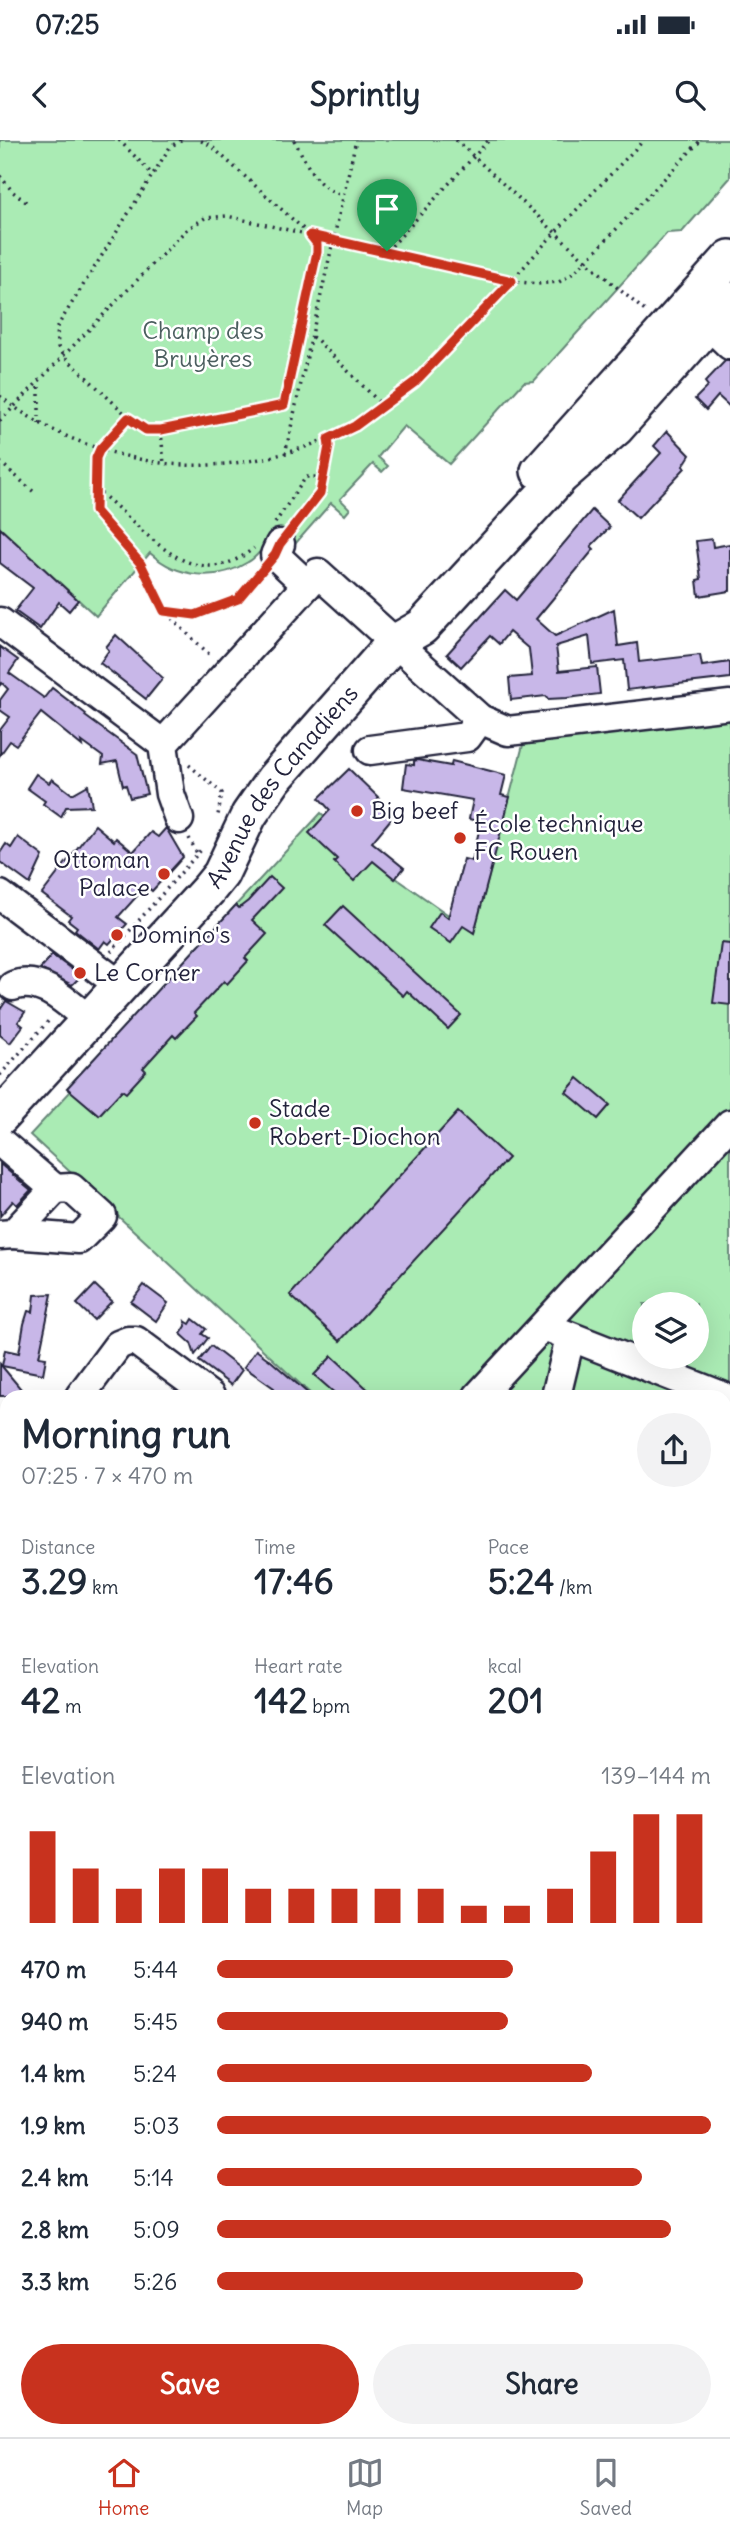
<!DOCTYPE html>
<html lang="en">
<head>
<meta charset="utf-8">
<style>
  :root { --surface:#fff; --page:#f2f2f3; --text:#1f2937; --muted:#747a83; --line:#e0e1e3; --accent:#c8321e }
  body { margin:0; font-family:Delius,sans-serif; background:var(--page); color:var(--text); height:100vh; display:flex; flex-direction:column; font-size:26px; white-space:nowrap }
  * { box-sizing:border-box; margin:0 }
  p { font-size:23px; color:var(--muted) }
  .icon { flex:none; width:38px; height:38px; fill:none; stroke:currentColor; stroke-width:2; stroke-linecap:round; stroke-linejoin:round }
  .map { position:relative; flex:1; overflow:hidden }
  .panel { position:absolute; left:0px; top:1250px; width:732px; height:1048px; display:flex; flex-direction:column; background:var(--surface); border-radius:21px 21px 0 0; box-shadow:0 7px 28px #0002 }
  .panel>* { flex:none }
  .controls { position:absolute; left:632px; top:1152px; display:grid; gap:14px }
  .controls a { display:grid; place-items:center; width:77px; height:77px; border-radius:50%; background:var(--surface); box-shadow:0 7px 28px #0002; font-size:35px }
  .pin { position:absolute; display:grid; place-items:center; width:60px; height:60px; color:#fff; margin:-72px -30px; border-radius:50% 50% 50% 0; rotate:-45deg; box-shadow:0 0 7px #0007 }
  .pin .icon { rotate:45deg }
  .round { display:grid; place-items:center; flex:none; width:74px; height:74px; border-radius:37px; background:var(--page) }
  .head { display:flex; align-items:center; justify-content:space-between; height:119px; padding:0 21px }
  h1 { font-size:38px; font-weight:700; line-height:52px }
  .metrics { display:grid; grid-template-columns:repeat(3,1fr); gap:10px; height:119px; padding:7px 21px }
  .metrics div { display:grid; align-content:center }
  .metrics b { font-size:35px; font-weight:700 }
  .metrics small { font-size:19px; font-weight:400 }
  .metrics p { font-size:19px }
  .chart { height:196px; padding:14px 21px }
  .chart p { display:flex; justify-content:space-between }
  .chart svg { width:100%; height:126px; margin-top:7px; stroke:var(--accent); stroke-width:6 }
  .button { display:flex; gap:14px; margin-top:auto; padding:14px 21px }
  .button a { flex:1; height:80px; border-radius:42px; background:var(--accent); color:#fff; font-size:28px; font-weight:700; line-height:80px; text-align:center }
  .button a+a { background:var(--page); color:var(--text) }
  ul { padding:0 21px; list-style:none; font-size:23px }
  li { display:grid; grid-template-columns:112px 84px 1fr; align-items:center; height:52px }
  li i { height:18px; border-radius:9px; background:var(--accent) }
  .status { display:flex; justify-content:space-between; align-items:center; height:49px; padding:0 35px; background:var(--surface); direction:ltr }
  .status svg { height:19px; fill:currentColor }
  header { display:flex; justify-content:space-between; align-items:center; height:91px; padding:0 21px; background:var(--surface); font-size:32px; font-weight:700 }
  .dock { display:flex; justify-content:space-around; align-items:center; height:98px; border-top:2px solid var(--line); background:var(--surface); font-size:19px; color:var(--muted) }
  .dock a { display:grid; justify-items:center; gap:4px }
  .dock .on { color:var(--accent) }
  .map>svg:first-child { display:block }
  .green { fill:#aaebb4; stroke:#668678; stroke-width:2; fill-rule:evenodd }
  .building { fill:#c8b7e8; stroke:#22223b; stroke-width:2 }
  .lines { fill:none; stroke-linecap:round; stroke-linejoin:round }
  .minor-casing { stroke:#22223b; stroke-width:33 }
  .major-casing { stroke:#22223b; stroke-width:40 }
  .path { stroke:#22223b; stroke-width:3.5; stroke-dasharray:2 5; stroke-linecap:butt }
  .minor { stroke:#fff; stroke-width:28 }
  .major { stroke:#fff; stroke-width:35 }
  .route-casing { stroke:#fff; stroke-width:14 }
  .route { stroke:#c8321e; stroke-width:9 }
  .poi-dot { fill:#c8321e; stroke:#fff; stroke-width:2.5 }
  .labels { text-anchor:middle; stroke-width:5; stroke-linejoin:round; paint-order:stroke }
  .park-label { font-size:24px; fill:#4b5e5f; stroke:#fff }
  .street-label { font-size:24px; fill:#22223b; stroke:#fff }
  .poi-label { font-size:24px; fill:#22223b; stroke:#fff; text-anchor:start }
</style>
</head>
<body>
<div class="status"><b>07:25</b><svg viewBox="0 0 49 12"><path d="M0 12V9h3v3zM5 12V6h3v6zM10 12V3h3v9zM15 12V0h3v12zM26 1h20v11H26zM47 4h2v5h-2z"/></svg></div>
<header><svg class="icon" aria-label="back" viewBox="0 0 24 24"><path d="M15 5l-7 7 7 7"/></svg>Sprintly<svg class="icon" aria-label="search" viewBox="0 0 24 24"><circle cx="10" cy="10" r="6"/><path d="M15 15l6 6"/></svg></header>
<div class="map">
<svg width="730" height="2297" viewBox="0 0 730 2297">
  <rect width="100%" height="100%" fill="#fff"/>
  <filter id="ink" filterUnits="userSpaceOnUse"><feTurbulence type="fractalNoise" baseFrequency=".0143" numOctaves="2"/><feDisplacementMap in="SourceGraphic" scale="14" xChannelSelector="R" yChannelSelector="G"/><feConvolveMatrix kernelMatrix="1 2 1 2 8 2 1 2 1" color-interpolation-filters="sRGB"/></filter>
  <g filter="url(#ink)">
    <!-- green -->
    <g class="green">
      <path d="M 0,0 L 730,0 L 730,38 L 682,92 L 667,93 L 534,241 L 524,242 L 449,324 L 404,286 L 378,317 L 388,326 L 382,332 L 373,324 L 340,359 L 350,369 L 345,375 L 331,363 L 289,411 L 271,398 C 264,406 258,417 248,422 C 216,442 178,438 150,413 L 96,476 L 0,388 Z"/>
      <path d="M 730,577 L 730,1640 L 724,1635 L 724,1256 L 313,1256 L 30,995 L 71,951 L 67,948 L 321,673 L 356,707 L 379,726 L 474,793 L 523,605 ZM 644,1164 L 696,1164 L 696,1216 L 644,1216 Z"/>
    </g>
    <!-- building -->
    <g class="building">
      <polygon points="725,221 730,221 730,267 718,256 706,270 695,259 708,246 705,242"/>
      <polygon points="667,291 690,315 683,326 685,328 638,378 618,360 661,313 654,306"/>
      <polygon points="592,370 610,387 591,406 594,409 536,479 555,496 614,469 618,506 637,503 639,522 700,515 702,526 730,522 730,538 627,550 624,520 592,524 589,496 556,506 559,531 597,527 600,554 567,558 548,559 546,556 511,560 509,538 532,536 529,509 509,492 499,504 490,496 461,527 447,514 505,450 516,460"/>
      <polygon points="0,388 78,460 69,471 59,462 40,489 15,471 33,448 0,423"/>
      <polygon points="712,399 713,407 730,404 730,451 699,456 697,440 701,439 696,401"/>
      <polygon points="116,495 163,538 146,559 100,523 109,510 106,507"/>
      <polygon points="0,507 18,520 9,533 44,558 52,548 86,574 85,576 137,614 147,654 130,658 126,645 123,646 117,621 102,624 103,617 81,601 82,606 41,573 16,605 10,601 0,615 0,590 10,577 0,570 0,560 8,549 2,543 0,545"/>
      <polygon points="417,620 451,626 452,621 506,635 501,655 510,657 474,793 463,786 451,803 429,788 440,772 448,778 464,719 472,721 481,682 469,679 473,660 403,648 406,624 414,625 414,621"/>
      <polygon points="349,629 379,658 374,663 391,679 372,702 404,728 395,739 373,721 354,741 334,722 337,719 309,693 330,670 319,658"/>
      <polygon points="36,634 49,643 52,639 72,654 88,645 92,666 66,667 61,677 43,664 45,661 27,648"/>
      <polygon points="95,685 114,701 116,698 133,712 151,692 158,697 166,688 183,717 152,751 146,746 118,777 127,784 109,804 105,801 99,809 75,790 77,787 68,780 71,776 42,754"/>
      <polygon points="18,697 43,716 30,744 0,722 0,713 6,704 11,708"/>
      <polygon points="270,737 282,748 252,780 267,794 245,818 248,821 227,844 224,841 194,873 197,876 176,898 173,895 143,928 146,931 126,953 122,950 99,975 67,948 236,765 239,768 248,761"/>
      <polygon points="343,766 461,875 448,889 407,851 403,856 325,785"/>
      <polygon points="721,803 730,804 730,865 713,863"/>
      <polygon points="52,815 81,836 72,845 40,829"/>
      <polygon points="6,861 25,872 18,882 23,886 10,903 0,895 0,870"/>
      <polygon points="578,938 610,965 598,979 566,952"/>
      <polygon points="458,972 508,1018 340,1201 290,1155"/>
      <polygon points="0,1024 31,1050 17,1065 13,1061 0,1076"/>
      <polygon points="95,1145 112,1161 94,1180 77,1164"/>
      <polygon points="144,1145 168,1163 156,1181 131,1162"/>
      <polygon points="52,1154 39,1217 46,1218 43,1234 2,1226 5,1210 19,1213 24,1184 28,1171 33,1172 35,1155"/>
      <polygon points="193,1179 206,1189 202,1194 208,1198 195,1215 191,1203 181,1194 186,1186 185,1181 190,1184"/>
      <polygon points="211,1206 242,1230 231,1245 199,1221"/>
      <polygon points="256,1210 271,1221 311,1256 269,1256 274,1248 244,1227"/>
      <polygon points="332,1216 375,1256 338,1256 314,1235"/>
      <polygon points="0,1224 21,1249 16,1256 0,1256"/>
    </g>
    <g class="lines">
      <!-- minor casing -->
      <g class="minor-casing">
        <g id="minor">
          <polyline points="708,184 730,205"/>
          <polyline points="280,404 275,415 307,445"/>
          <polyline points="0,482 163,604"/>
          <polyline points="370,610 467,597 480,579"/>
          <polyline points="179,679 170,654 163,604 318,433 480,579 508,591 730,565"/>
          <polyline points="0,755 121,846"/>
          <path d="M 13,846 C 41,835 69,864 89,880"/>
          <polyline points="0,1002 55,1049 13,1094 0,1095"/>
          <polyline points="13,1094 79,1099 102,1076 71,1048 55,1049"/>
          <polyline points="544,1186 722,1256"/>
          <polyline points="80,1256 118,1205 128,1201 136,1201 210,1256"/>
          <polyline points="478,1256 730,984"/>
          <polyline points="556,1256 570,1198"/>
          <polyline points="724,1393 730,1391"/>
          <polyline points="724,1626 730,1631"/>
          <polyline points="0,1901 7,1904"/>
          <polyline points="724,2094 730,2089"/>
          <polyline points="0,2220 7,2226"/>
          <polyline points="77,2291 84,2297"/>
          <polyline points="443,2291 453,2297"/>
          <polyline points="548,2291 554,2297"/>
        </g>
      </g>
      <!-- major casing -->
      <g class="major-casing">
        <g id="major">
          <polyline points="539,331 730,118"/>
          <path id="s1" d="M 0,977 L 208,750 L 221,734 L 249,675 L 274,639 L 394,503 L 422,487 L 561,336 L 616,288 L 730,160"/>
          <polyline points="0,1311 7,1316"/>
          <polyline points="724,1858 730,1862"/>
        </g>
      </g>
      <!-- path -->
      <g class="path">
        <polyline points="119,0 153,35"/>
        <polyline points="181,0 170,7 57,187 58,207 65,217 138,286 146,290 161,290 284,265 317,112 317,104 310,95 210,5 199,0"/>
        <path d="M 294,0 C 308,24 314,48 343,55"/>
        <polyline points="456,0 586,121 646,172"/>
        <polyline points="0,36 13,52 30,65"/>
        <polyline points="387,111 489,0"/>
        <polyline points="312,197 317,200 383,266"/>
        <path d="M 0,256 C 43,291 95,311 149,321 C 187,328 222,326 260,319 C 383,296 451,208 531,119 C 568,78 606,39 644,0"/>
        <polyline points="128,278 100,309 96,319 95,371 140,424 164,471 212,517"/>
        <polyline points="0,281 187,89 205,78 227,76 512,141 537,144 559,142 572,134 586,121 701,0"/>
        <polyline points="39,284 39,242"/>
        <polyline points="161,291 164,324"/>
        <polyline points="285,314 356,0"/>
        <polyline points="0,322 35,353"/>
        <path d="M 95,349 C 144,384 188,461 254,408"/>
        <polyline points="275,383 306,337 323,337"/>
        <polyline points="294,386 320,353 329,306 328,299"/>
        <polyline points="164,471 195,475 238,459 260,433"/>
        <polyline points="189,625 222,653 218,675"/>
        <polyline points="189,698 198,715"/>
        <polyline points="111,812 201,710"/>
        <polyline points="0,935 51,878"/>
      </g>
      <!-- minor -->
      <use href="#minor" class="minor"/>
      <!-- major -->
      <use href="#major" class="major"/>
    </g>
  </g>
  <g class="lines" filter="url(#ink)">
    <!-- route casing -->
    <g class="route-casing">
      <polygon id="route" points="310,95 512,141 415,242 355,286 328,299 329,306 320,353 280,404 275,415 238,459 195,475 164,471 141,424 95,371 96,318 100,309 128,278 146,290 161,290 284,265 317,112 317,104"/>
    </g>
    <!-- route -->
    <use href="#route" class="route"/>
  </g>
  <!-- markers -->
  <g class="poi-dot">
    <circle cx="357" cy="671" r="7"/>
    <circle cx="460" cy="698" r="7"/>
    <circle cx="164" cy="734" r="7"/>
    <circle cx="117" cy="795" r="7"/>
    <circle cx="80" cy="833" r="7"/>
    <circle cx="255" cy="983" r="7"/>
  </g>
  <g class="labels">
    <!-- park labels -->
    <g class="park-label">
      <text x="203" y="199">Champ des<tspan x="203" dy="28">Bruyères</tspan></text>
    </g>
    <!-- street labels -->
    <g class="street-label">
      <text dy="8" stroke="none"><textPath href="#s1" startOffset="436">Avenue des Canadiens</textPath></text>
    </g>
    <!-- poi labels -->
    <g class="poi-label">
      <text x="371" y="679">Big beef</text>
      <text x="474" y="692">École technique<tspan x="474" dy="28">FC Rouen</tspan></text>
      <text x="150" y="728" text-anchor="end">Ottoman<tspan x="150" dy="28">Palace</tspan></text>
      <text x="131" y="803">Domino's</text>
      <text x="94" y="841">Le Corner</text>
      <text x="269" y="977">Stade<tspan x="269" dy="28">Robert-Diochon</tspan></text>
    </g>
  </g>
</svg>
<div class="controls">
<a><svg class="icon" aria-label="layers" viewBox="0 0 24 24"><path d="M12 4l9 5-9 5-9-5zM3 14l9 5 9-5"/></svg></a>
</div>
<div class="pin" style="left:387px;top:111px;background:#1e9e55"><svg class="icon" aria-label="arrive" viewBox="0 0 24 24"><path d="M6 21V4h12l-3 4 3 4H6"/></svg></div>
<section class="panel">
<div class="head"><div><h1>Morning run</h1><p>07:25 · 7 × 470 m</p></div><a class="round"><svg class="icon" aria-label="share" viewBox="0 0 24 24"><path d="M12 15V3M7 8l5-5 5 5M5 13v7h14v-7"/></svg></a></div>
<div class="metrics">
<div><p>Distance</p><b>3.29<small> km</small></b></div>
<div><p>Time</p><b>17:46</b></div>
<div><p>Pace</p><b>5:24<small> /km</small></b></div>
</div>
<div class="metrics">
<div><p>Elevation</p><b>42<small> m</small></b></div>
<div><p>Heart rate</p><b>142<small> bpm</small></b></div>
<div><p>kcal</p><b>201</b></div>
</div>
<div class="chart"><p><span>Elevation</span>139–144 m</p>
<svg viewBox="0 0 160 44" preserveAspectRatio="none"><path d="M5 44V12M15 44V25M25 44V32M35 44V25M45 44V25M55 44V32M65 44V32M75 44V32M85 44V32M95 44V32M105 44V38M115 44V38M125 44V32M135 44V19M145 44V6M155 44V6"/></svg>
</div>
<ul>
<li><b>470 m</b>5:44<i style="width:60%"></i></li>
<li><b>940 m</b>5:45<i style="width:59%"></i></li>
<li><b>1.4 km</b>5:24<i style="width:76%"></i></li>
<li><b>1.9 km</b>5:03<i style="width:100%"></i></li>
<li><b>2.4 km</b>5:14<i style="width:86%"></i></li>
<li><b>2.8 km</b>5:09<i style="width:92%"></i></li>
<li><b>3.3 km</b>5:26<i style="width:74%"></i></li>
</ul>
<div class="button"><a>Save</a><a>Share</a></div>
</section>
</div>
<nav class="dock">
<a class="on"><svg class="icon" aria-label="home" viewBox="0 0 24 24"><path d="M3 11l9-7 9 7M6 9v11h12V9"/></svg>Home</a>
<a><svg class="icon" aria-label="map" viewBox="0 0 24 24"><path d="M3 6l6-2 6 2 6-2v14l-6 2-6-2-6 2zM9 4v14M15 6v14"/></svg>Map</a>
<a><svg class="icon" aria-label="saved" viewBox="0 0 24 24"><path d="M7 4h10v16l-5-4-5 4z"/></svg>Saved</a>
</nav>
</body>
</html>
